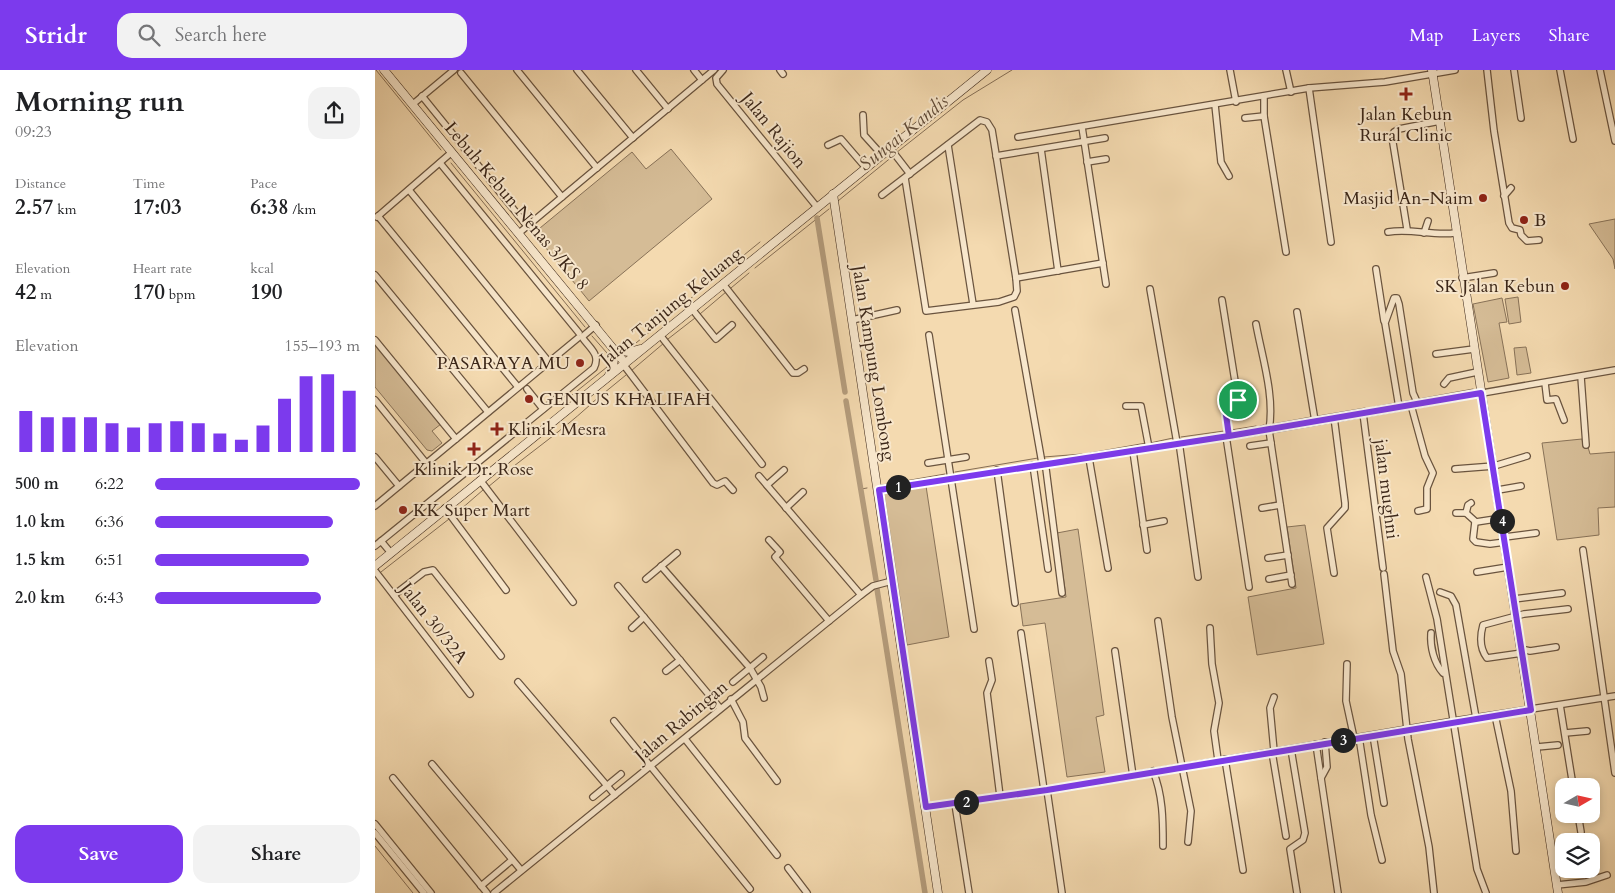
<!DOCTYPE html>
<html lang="en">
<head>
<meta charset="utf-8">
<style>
  :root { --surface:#fff; --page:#f2f2f2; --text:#202124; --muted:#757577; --accent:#7c3aed }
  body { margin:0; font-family:Cardo,serif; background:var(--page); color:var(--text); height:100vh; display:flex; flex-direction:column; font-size:19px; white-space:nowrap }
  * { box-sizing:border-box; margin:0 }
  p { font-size:16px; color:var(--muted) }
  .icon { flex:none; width:28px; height:28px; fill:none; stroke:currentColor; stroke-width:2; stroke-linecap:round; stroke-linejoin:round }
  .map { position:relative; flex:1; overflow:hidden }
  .side { display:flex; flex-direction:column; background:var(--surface); width:375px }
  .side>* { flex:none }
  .needle { width:32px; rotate:81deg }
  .controls { position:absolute; left:1180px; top:708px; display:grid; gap:10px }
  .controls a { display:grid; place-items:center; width:45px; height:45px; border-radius:10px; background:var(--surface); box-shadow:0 2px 8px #0003; font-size:25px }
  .pin { position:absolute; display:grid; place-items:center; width:42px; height:42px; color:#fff; margin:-21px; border:2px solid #fff; border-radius:50%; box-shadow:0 1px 5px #0007 }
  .km { position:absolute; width:25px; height:25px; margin:-12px; border-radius:50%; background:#222; color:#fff; font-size:14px; line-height:25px; text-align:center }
  .round { display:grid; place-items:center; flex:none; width:52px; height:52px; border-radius:15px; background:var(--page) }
  .overview { display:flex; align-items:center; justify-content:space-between; height:85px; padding:0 15px }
  h1 { font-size:28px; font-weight:800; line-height:38px }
  .figures { display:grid; grid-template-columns:repeat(3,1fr); gap:8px; height:85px; padding:5px 15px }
  .figures div { display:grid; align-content:center }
  .figures b { font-size:21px; font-weight:800 }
  .figures small { font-size:14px; font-weight:400 }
  .figures p { font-size:14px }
  .chart { height:140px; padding:10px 15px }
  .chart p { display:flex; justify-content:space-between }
  .chart svg { width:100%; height:90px; margin-top:5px; stroke:var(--accent); stroke-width:6 }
  .cta { display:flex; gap:10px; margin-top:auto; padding:10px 15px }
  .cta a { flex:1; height:58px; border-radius:15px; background:var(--accent); color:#fff; font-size:20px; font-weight:800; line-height:58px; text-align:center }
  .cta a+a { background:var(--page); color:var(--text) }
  ul { padding:0 15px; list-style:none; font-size:16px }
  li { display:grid; grid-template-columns:80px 60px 1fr; align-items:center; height:38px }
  li i { height:12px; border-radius:6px; background:var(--accent) }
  header { display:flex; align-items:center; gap:30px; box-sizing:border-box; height:70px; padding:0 25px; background:var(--accent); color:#fff }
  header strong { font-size:24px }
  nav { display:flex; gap:28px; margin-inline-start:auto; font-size:18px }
  .search { width:350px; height:45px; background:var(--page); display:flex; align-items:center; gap:12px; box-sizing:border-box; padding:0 18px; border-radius:15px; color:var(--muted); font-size:19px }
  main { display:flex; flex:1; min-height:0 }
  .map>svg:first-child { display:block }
  .green { fill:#d5bc96; stroke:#887258 }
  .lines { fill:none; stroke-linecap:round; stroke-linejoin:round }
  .stream { stroke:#856e55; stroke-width:1 }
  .canal { stroke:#b59d7d; stroke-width:5.5 }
  .street-casing { stroke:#6a543f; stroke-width:8 }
  .secondary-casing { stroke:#3c2719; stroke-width:9 }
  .street { stroke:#f8e7cc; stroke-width:5.5 }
  .secondary { stroke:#f8e7cc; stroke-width:8 }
  .route-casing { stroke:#fff; stroke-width:10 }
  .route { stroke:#7c3aed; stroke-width:6 }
  .poi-dot { fill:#8f2418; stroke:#f8e7cc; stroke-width:2 }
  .labels { text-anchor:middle; stroke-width:4; stroke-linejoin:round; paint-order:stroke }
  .poi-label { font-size:18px; fill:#3c2719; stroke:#f8e7cc; text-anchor:start }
  .street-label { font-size:18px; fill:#3c2719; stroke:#f8e7cc }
  .water-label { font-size:19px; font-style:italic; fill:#604a37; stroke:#f8e7cc }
</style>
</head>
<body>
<header>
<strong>Stridr</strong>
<div class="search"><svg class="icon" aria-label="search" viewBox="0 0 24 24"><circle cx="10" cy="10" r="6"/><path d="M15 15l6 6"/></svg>Search here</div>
<nav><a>Map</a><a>Layers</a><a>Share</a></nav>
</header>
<main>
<section class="side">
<div class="overview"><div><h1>Morning run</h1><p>09:23</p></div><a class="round"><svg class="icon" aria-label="share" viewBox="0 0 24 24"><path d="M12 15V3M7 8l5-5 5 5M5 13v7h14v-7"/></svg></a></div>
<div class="figures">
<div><p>Distance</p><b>2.57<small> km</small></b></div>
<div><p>Time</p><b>17:03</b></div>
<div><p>Pace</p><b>6:38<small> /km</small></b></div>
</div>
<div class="figures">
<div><p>Elevation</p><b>42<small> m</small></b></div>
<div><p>Heart rate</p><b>170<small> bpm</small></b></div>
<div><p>kcal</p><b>190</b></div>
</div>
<div class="chart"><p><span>Elevation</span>155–193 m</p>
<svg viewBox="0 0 160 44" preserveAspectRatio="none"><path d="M5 44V24M15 44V27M25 44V27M35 44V27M45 44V30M55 44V32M65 44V30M75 44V29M85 44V30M95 44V35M105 44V38M115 44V31M125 44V18M135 44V7M145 44V6M155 44V14"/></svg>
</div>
<ul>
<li><b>500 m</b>6:22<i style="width:100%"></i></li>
<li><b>1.0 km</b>6:36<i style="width:87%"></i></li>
<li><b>1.5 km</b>6:51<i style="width:75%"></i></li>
<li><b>2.0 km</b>6:43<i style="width:81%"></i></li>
</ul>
<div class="cta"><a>Save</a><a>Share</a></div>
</section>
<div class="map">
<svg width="1240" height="823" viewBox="0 0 1240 823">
  <rect width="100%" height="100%" fill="#f4dab0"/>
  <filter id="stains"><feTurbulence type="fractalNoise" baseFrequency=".004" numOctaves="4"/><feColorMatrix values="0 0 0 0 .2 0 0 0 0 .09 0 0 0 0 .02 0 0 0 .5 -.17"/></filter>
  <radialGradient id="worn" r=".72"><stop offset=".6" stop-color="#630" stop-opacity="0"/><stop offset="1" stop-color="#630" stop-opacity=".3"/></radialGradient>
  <!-- green -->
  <g class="green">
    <polygon points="296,79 337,129 214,231 162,167 165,158 257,82 271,99"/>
    <polygon points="1240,149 1240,199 1238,189 1214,154"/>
    <polygon points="1143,227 1146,252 1134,254 1130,229"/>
    <polygon points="1127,228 1132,252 1124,253 1134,308 1113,312 1098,234"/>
    <polygon points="0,274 66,354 57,361 67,373 57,381 52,380 0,317"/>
    <polygon points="1151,277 1156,303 1142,305 1139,278"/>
    <polygon points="1207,369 1209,378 1213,377 1215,384 1240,382 1240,437 1223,438 1224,465 1182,470 1167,373"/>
    <polygon points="551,416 574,567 532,575 509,423"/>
    <polygon points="930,455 949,574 882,585 873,527 921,518 912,457"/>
    <polygon points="703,459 729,645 721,647 730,702 692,707 670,553 648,556 645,534 691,527 682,463"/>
  </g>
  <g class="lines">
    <!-- stream -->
    <g class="stream">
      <polyline points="1,0 66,80"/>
      <polyline points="521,83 588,30 637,0"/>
      <polyline points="76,93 210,257"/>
      <polyline points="463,131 518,86"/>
      <polyline points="380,198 454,139"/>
      <polyline points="356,218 374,203"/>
      <polyline points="325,244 351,222"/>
      <polyline points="293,269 320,248"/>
      <polyline points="247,274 256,277 385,172"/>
      <polyline points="256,301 289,273"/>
      <polyline points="197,325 232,297 232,283 217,266"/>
      <polyline points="1044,329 1098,319"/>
      <polyline points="218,332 251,305"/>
      <polyline points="1027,332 1037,330"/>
      <polyline points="999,337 1020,333"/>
      <polyline points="943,346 990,338"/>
      <polyline points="898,354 936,347"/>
      <polyline points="885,356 889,355"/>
      <polyline points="856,360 881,356"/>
      <polyline points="806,367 849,361"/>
      <polyline points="775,373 798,368"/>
      <polyline points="715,383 771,373"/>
      <polyline points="669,387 707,384"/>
      <polyline points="580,402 663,388"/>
      <polyline points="507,415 570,404"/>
      <path d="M 113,417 C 146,389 182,365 215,335"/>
      <polyline points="486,419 492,418"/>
      <polyline points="85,440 108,420"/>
      <polyline points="78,445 82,442"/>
      <polyline points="6,502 74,449"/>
      <polyline points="0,776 38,823"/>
    </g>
    <!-- canal -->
    <g class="canal">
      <polyline points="442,148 470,322"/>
      <polyline points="471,331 501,510"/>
      <polyline points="502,519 550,823"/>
    </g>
    <!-- street casing -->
    <g class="street-casing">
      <g id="street">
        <polyline points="142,0 222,98"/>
        <polyline points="202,0 258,68"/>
        <polyline points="261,0 293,39"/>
        <polyline points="319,0 327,10"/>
        <polyline points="348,0 341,8 342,14 442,137"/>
        <polyline points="405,0 408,4"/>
        <polyline points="855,0 861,32"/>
        <polyline points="911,0 916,22"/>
        <polyline points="1112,0 1119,61 1134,153 1137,158 1145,160 1146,165 1152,171 1164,170"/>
        <polyline points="1139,0 1146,48"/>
        <polyline points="1185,0 1198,69"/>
        <polyline points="1225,0 1240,71"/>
        <polyline points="86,3 187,127"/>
        <polyline points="934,18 956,172"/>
        <polyline points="47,26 152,156"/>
        <polyline points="889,26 889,46 911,182"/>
        <polyline points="38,34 79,0"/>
        <polyline points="840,35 846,92 854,106"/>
        <polyline points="488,45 489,65 507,85"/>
        <polyline points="870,48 889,46"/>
        <polyline points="707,57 731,214"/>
        <polyline points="643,67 934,18 1010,12 1080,0"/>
        <polyline points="453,75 466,69 491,98"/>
        <polyline points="573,75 598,234"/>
        <polyline points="515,78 535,104"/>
        <polyline points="666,79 683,201"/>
        <polyline points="621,86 730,68"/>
        <polyline points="712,92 731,89"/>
        <polyline points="65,93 204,263"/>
        <polyline points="34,120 174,292"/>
        <polyline points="507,125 605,50 612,52 617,60 641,208 642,221 639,227 624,232 551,241 530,108"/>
        <polyline points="1129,126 1136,118"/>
        <polyline points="3,146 143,317"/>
        <polyline points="2,147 77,82"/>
        <polyline points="1032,159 1017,67 1019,62 1024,59 1065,51"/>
        <path d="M 1013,162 C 1036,158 1057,166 1080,163"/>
        <polyline points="144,163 339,0"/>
        <polyline points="1049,163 1053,151"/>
        <polyline points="1001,199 1009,251"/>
        <polyline points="0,205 113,342"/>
        <polyline points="641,208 728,193"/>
        <polyline points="1087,208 1119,203"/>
        <polyline points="348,214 418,303 423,303 429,299"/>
        <polyline points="775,219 802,373"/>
        <polyline points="847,230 863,330"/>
        <polyline points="317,239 341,269 357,255"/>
        <polyline points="640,240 667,393 671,399 687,523"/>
        <polyline points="922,242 940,351"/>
        <polyline points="477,250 522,240"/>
        <path d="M 881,254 C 887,287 900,326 894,360 L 917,514"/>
        <polyline points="285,265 387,394"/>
        <polyline points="554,265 599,559"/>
        <polyline points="0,270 81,369"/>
        <polyline points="1061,284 1099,279"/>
        <polyline points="248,294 338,413 342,415 350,411 358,420"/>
        <polyline points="1206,307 1211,375"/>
        <polyline points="1170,313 1172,330 1181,329 1189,350"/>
        <polyline points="1069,314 1074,308 1102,302"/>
        <polyline points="152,319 168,339"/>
        <polyline points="0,330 51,393"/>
        <polyline points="1036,335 1050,386 1058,403 1052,418 1052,439 1043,441"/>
        <polyline points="751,336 766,336 774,378"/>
        <polyline points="1024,337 1010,253 1019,228 1022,228 1024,234 1038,323 1043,334"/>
        <polyline points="988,343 1008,498"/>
        <polyline points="851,345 865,342 863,330 850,335 850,338 854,366"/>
        <polyline points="959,347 970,433 970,438 952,458 959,503"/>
        <polyline points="851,366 874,517"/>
        <polyline points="804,372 823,507"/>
        <polyline points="875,376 896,373"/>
        <polyline points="758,381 772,480"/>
        <polyline points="0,387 24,416"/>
        <polyline points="714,388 733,498"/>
        <polyline points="553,393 591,387"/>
        <polyline points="658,395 673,499"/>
        <polyline points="1080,399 1119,396 1152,386"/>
        <polyline points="622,400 640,533"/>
        <polyline points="384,406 486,525"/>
        <polyline points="105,410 198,532"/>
        <polyline points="392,415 409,400"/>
        <polyline points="504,420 894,360 1240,300"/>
        <polyline points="1123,420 1146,416"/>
        <polyline points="0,436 203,268"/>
        <polyline points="70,438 131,520"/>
        <polyline points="411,438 428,422"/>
        <polyline points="887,438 905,435"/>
        <polyline points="1081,443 1091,443 1101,452 1127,448"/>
        <polyline points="1091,443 1093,435 1096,433"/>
        <polyline points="1100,452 1098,469 1101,472 1115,474 1130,472"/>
        <polyline points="768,455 789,451"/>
        <polyline points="1130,467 1161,463"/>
        <polyline points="394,470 405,482 400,487 454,551"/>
        <polyline points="6,471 16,483"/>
        <path d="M 0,476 L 219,298 C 226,284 214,278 207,267 L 221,255"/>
        <polyline points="1208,480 1240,703"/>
        <polyline points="893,488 913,485"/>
        <polyline points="286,496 375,598 386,617 389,628"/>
        <polyline points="0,501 95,624"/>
        <polyline points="1102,502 1133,497"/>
        <polyline points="1009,504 1018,581 1026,604 1033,669 1054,777 1059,823"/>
        <polyline points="1051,507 1062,549 1102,799 1111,823"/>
        <polyline points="271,509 302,483"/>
        <polyline points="894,509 916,505"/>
        <polyline points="243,516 345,638"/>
        <polyline points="1065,522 1076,526 1081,535 1101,648"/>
        <polyline points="19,525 49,502 58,500 126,586"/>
        <polyline points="1139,529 1187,523"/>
        <polyline points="783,551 797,647 816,741 813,772"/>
        <polyline points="257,558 269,547"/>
        <polyline points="835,558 837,594 844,633 839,661 843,690"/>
        <polyline points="646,563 669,720"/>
        <path d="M 1056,563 C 1055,577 1059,593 1068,603"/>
        <polyline points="1147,579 1155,581 1181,577"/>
        <polyline points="740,581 758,706"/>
        <path d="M 1147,583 L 1112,588 C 1105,579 1105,566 1108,555 L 1149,544 L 1193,539"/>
        <polyline points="614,591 617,610 612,623 625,726"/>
        <polyline points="972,594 971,631 979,668"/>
        <polyline points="291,601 305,590"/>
        <polyline points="143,612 240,725"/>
        <polyline points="358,612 388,587"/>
        <polyline points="899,627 895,638 899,681"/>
        <polyline points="356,629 368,652 370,668 402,711"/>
        <polyline points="1185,635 1198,716"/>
        <polyline points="1120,645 1136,721 1141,781"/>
        <polyline points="239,651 375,819"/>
        <polyline points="1190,663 1212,661"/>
        <polyline points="998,665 1009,733"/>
        <polyline points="984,667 996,745 1007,790"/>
        <polyline points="310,669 402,785"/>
        <polyline points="950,672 952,697 946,708 963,823"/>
        <polyline points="941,674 946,708"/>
        <polyline points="1162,677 1183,675"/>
        <polyline points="916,679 930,763 928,770 915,779 922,823"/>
        <polyline points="897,682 911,766"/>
        <polyline points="850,689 868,800"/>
        <polyline points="57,694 146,800"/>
        <path d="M 778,701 C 788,725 788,750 788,776"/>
        <polyline points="18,708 112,823"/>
        <polyline points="672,720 687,823"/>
        <polyline points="218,727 246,704"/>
        <polyline points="580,734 594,823"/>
        <polyline points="551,737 672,720 1079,651 1240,626"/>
        <polyline points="1203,744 1206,762"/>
        <polyline points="0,754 56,823"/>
        <polyline points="0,763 49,823"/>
        <polyline points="413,798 432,823"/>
        <polyline points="1182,815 1211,812 1232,805"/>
        <polyline points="106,816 137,790"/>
        <polyline points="119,823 486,525 498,516 517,511"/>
      </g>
    </g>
    <!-- secondary casing -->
    <g class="secondary-casing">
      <g id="secondary">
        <polyline points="9,0 250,293"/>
        <polyline points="1057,0 1183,823"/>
        <polyline points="458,124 563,823"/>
        <polyline points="240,280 254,282 265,279"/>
        <polyline points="234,305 238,297 240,280"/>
        <polyline points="0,496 612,0"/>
      </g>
    </g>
    <!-- street -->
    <use href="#street" class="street"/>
    <!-- secondary -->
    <use href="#secondary" class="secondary"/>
  </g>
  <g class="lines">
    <!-- route casing -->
    <g class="route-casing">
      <polyline id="route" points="863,330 850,335 850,338 854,366 504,420 551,737 672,720 1156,640 1106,323 854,366 851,345 865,342 863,330"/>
    </g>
    <!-- route -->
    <use href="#route" class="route"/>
  </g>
  <!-- markers -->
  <g class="poi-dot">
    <path d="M1028.5 16.5h5v5h5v5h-5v5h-5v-5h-5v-5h5z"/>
    <circle cx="1108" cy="128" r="5"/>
    <circle cx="1149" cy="150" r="5"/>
    <circle cx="1190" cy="216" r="5"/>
    <circle cx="205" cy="293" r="5"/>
    <circle cx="154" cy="329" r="5"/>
    <path d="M119.5 351.5h5v5h5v5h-5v5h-5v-5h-5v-5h5z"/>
    <path d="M96.5 371.5h5v5h5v5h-5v5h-5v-5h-5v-5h5z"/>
    <circle cx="28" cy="440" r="5"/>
  </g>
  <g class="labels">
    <!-- poi labels -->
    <g class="poi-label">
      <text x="1031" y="50" text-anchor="middle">Jalan Kebun<tspan x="1031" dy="21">Rural Clinic</tspan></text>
      <text x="1098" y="134" text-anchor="end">Masjid An-Naim</text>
      <text x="1159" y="156">B</text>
      <text x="1180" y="222" text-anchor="end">SK Jalan Kebun</text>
      <text x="195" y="299" text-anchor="end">PASARAYA MU</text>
      <text x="164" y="335">GENIUS KHALIFAH</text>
      <text x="133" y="365">Klinik Mesra</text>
      <text x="99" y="405" text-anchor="middle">Klinik Dr. Rose</text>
      <text x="38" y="446">KK Super Mart</text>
    </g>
    <!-- street labels -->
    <g class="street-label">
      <text transform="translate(399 60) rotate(51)" y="6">Jalan Rajion</text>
      <text transform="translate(142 136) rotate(50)" y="6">Lebuh Kebun Nenas 3/KS 8</text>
      <text transform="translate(296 236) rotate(-39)" y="6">Jalan Tanjung Keluang</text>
      <text transform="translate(499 293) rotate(81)" y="6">Jalan Kampung Lombong</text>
      <text transform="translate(1012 419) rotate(83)" y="6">jalan mughni</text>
      <text transform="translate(59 553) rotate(52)" y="6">Jalan 30/32A</text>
      <text transform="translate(306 651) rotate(-40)" y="6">Jalan Rabingan</text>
    </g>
    <!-- water labels -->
    <g class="water-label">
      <text transform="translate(528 62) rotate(-39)" y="7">Sungai Kandis</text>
    </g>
  </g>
  <rect width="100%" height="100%" filter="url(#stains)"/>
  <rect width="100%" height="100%" fill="url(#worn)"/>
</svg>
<div class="controls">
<a><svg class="needle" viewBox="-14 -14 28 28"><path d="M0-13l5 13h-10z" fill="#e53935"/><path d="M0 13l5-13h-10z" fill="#757577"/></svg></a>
<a><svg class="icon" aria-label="layers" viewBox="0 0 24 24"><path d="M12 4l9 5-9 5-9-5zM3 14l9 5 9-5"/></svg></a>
</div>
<div class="pin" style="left:863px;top:330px;background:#1e9e55"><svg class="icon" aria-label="arrive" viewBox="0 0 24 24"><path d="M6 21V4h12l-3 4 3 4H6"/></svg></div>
<b class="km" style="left:523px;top:417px">1</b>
<b class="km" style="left:591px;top:732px">2</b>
<b class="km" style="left:968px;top:670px">3</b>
<b class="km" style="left:1127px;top:451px">4</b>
</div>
</main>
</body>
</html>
